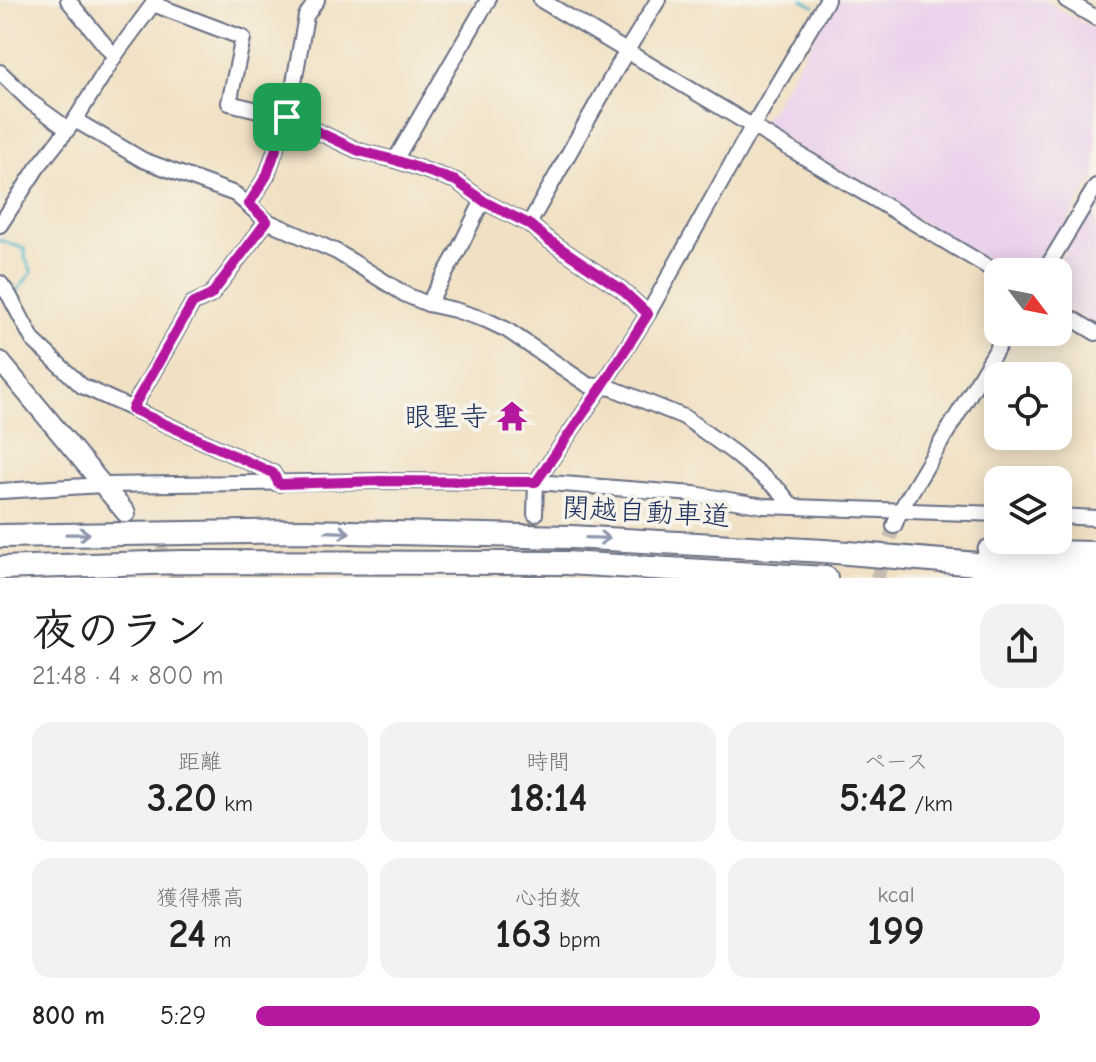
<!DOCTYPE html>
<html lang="ja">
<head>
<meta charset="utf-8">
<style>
  :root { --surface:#fff; --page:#f2f2f2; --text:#222; --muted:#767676; --accent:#b5179e }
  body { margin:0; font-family:"Comic Neue","Klee One",sans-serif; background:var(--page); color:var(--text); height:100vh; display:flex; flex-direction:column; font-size:30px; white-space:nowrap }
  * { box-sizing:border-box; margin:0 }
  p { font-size:26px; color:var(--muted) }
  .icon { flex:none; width:44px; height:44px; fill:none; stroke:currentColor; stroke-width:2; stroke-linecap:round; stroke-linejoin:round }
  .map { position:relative; height:578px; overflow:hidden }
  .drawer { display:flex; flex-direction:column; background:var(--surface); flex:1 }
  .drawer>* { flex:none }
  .needle { width:52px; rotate:122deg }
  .buttons { position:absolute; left:984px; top:258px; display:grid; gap:16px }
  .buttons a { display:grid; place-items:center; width:88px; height:88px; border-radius:16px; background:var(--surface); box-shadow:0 4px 20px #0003; font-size:40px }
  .pin { position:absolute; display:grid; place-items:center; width:68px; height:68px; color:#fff; margin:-34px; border-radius:16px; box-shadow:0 4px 12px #0006 }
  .round { display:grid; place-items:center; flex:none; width:84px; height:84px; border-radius:24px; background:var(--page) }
  .summary { display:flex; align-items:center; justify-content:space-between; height:136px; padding:0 32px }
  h1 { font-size:44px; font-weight:600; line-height:60px }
  .metrics { display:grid; grid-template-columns:repeat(3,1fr); gap:12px; height:136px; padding:8px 32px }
  .metrics div { display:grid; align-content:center; border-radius:20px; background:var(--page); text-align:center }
  .metrics b { font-size:40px; font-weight:600 }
  .metrics small { font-size:22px; font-weight:400 }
  .metrics p { font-size:22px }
  ul { padding:0 32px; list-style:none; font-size:26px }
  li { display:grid; grid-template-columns:128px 96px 1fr; align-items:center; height:60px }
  li i { height:20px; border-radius:10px; background:var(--accent) }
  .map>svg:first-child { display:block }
  .built { fill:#ead1ec }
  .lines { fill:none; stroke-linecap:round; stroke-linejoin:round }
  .stream { stroke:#4ab6c7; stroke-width:3 }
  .minor-tunnel { stroke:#c6bdb0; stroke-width:14; stroke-dasharray:14 7; stroke-linecap:butt }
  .major-tunnel { stroke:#c6bdb0; stroke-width:18; stroke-dasharray:18 9; stroke-linecap:butt }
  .minor-casing { stroke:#666d82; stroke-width:18 }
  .major-casing { stroke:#666d82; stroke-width:22 }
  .highway-casing { stroke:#666d82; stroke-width:26 }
  .minor { stroke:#fff; stroke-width:14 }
  .major { stroke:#fff; stroke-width:18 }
  .highway { stroke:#fff; stroke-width:22 }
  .oneway { stroke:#8d97ae }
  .route-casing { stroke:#fff; stroke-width:16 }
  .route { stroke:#b5179e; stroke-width:10 }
  .labels { text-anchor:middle; stroke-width:8; stroke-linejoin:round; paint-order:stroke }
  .poi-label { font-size:28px; fill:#1b2f5e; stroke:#f7f3e8; text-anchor:end }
  .street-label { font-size:28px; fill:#1b2f5e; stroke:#f7f3e8 }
</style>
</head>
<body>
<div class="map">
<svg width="1096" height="578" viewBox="0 0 1096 578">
  <rect width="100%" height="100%" fill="#f7f3e8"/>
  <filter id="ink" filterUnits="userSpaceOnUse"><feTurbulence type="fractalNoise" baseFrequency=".0125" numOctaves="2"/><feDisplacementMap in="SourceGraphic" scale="16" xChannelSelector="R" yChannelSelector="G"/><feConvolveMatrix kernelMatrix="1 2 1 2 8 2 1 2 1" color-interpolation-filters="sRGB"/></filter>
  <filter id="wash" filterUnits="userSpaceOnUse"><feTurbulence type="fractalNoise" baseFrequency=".006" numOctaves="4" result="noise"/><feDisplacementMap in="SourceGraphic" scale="32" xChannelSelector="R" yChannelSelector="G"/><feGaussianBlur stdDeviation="1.8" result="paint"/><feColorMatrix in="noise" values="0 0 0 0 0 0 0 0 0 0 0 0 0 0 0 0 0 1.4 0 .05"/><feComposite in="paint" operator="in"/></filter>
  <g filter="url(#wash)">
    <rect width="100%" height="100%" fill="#f1e1c4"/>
    <!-- built -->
    <g class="built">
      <polygon points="837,0 1044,0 1096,31 1096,174 1037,272 1005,272 765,127 763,122"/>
      <polygon points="1096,201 1096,327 1058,303 1058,272 1052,272"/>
    </g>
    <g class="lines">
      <!-- stream -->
      <g class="stream">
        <polyline points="803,0 814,6"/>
        <polyline points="0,240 25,249 25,258 32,272 14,294"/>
      </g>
    </g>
  </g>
  <g filter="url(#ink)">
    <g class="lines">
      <!-- minor-tunnel -->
      <g class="minor-tunnel">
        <polyline points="528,578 535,514"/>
        <polyline points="877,578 894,526"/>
      </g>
      <!-- major-tunnel -->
      <polyline class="major-tunnel" points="139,528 181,578"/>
      <!-- minor casing -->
      <g class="minor-casing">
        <g id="minor">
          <polyline points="68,0 109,50 116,54"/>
          <polyline points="541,0 998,273"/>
          <polyline points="1066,0 1096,18"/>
          <polyline points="153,4 243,38 229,103 287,117 359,151 395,160 456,181 485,202 529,224 547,239 621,289 648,314"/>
          <polyline points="0,72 32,103 68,129"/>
          <polyline points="75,120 143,160 235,194 267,221 337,252 406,295 428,304 455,310 486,320 507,330 588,385 612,388 684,417 734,453 780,491 792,506"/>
          <polyline points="395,160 488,0"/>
          <polyline points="249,204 267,175 289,110 306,16 317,0"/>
          <polyline points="529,224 626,52 658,0"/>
          <polyline points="0,225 37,168 75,120 116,54 156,0"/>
          <polyline points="1044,272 1096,186"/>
          <polyline points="0,283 9,295 33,340 82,386 273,473 279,484"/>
          <polyline points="428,304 458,251 483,200"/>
          <polyline points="1058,310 1096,333"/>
          <polyline points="132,409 192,304 211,295 267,221"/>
          <polyline points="0,491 103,485 381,481 536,482 694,494 764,506 998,514"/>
          <polyline points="535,514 536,482 601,388 648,314 752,127 827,0"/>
          <polyline points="1058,516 1096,518"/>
          <polyline points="894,526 901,509 1007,332"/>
        </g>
      </g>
      <!-- major casing -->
      <g class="major-casing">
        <polyline id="major" points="0,361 126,513"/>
      </g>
      <!-- highway casing -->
      <g class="highway-casing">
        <g id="highway">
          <polyline points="0,536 304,531 571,537 824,551 1096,574"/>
          <polyline points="989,551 1096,553"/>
          <polyline points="0,568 180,562 566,563 826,578"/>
        </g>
      </g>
      <!-- minor -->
      <use href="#minor" class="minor"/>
      <!-- major -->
      <use href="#major" class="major"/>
      <!-- highway -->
      <use href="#highway" class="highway"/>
    </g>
    <!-- one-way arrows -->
    <defs><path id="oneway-shaft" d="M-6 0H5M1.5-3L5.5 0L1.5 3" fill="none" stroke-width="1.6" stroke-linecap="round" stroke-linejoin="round" transform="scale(2)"/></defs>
    <g class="oneway">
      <use href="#oneway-shaft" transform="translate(338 532) rotate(2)"/>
      <use href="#oneway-shaft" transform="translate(78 534) rotate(-1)"/>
      <use href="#oneway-shaft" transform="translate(598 538) rotate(2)"/>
    </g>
  </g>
  <g class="lines" filter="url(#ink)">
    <!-- route casing -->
    <g class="route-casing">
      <polygon id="route" points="287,117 359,151 395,160 456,181 485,202 529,224 547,239 621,289 648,314 601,388 536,482 381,481 279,484 273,473 132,409 192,304 211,295 267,221 249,204 267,175"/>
    </g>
    <!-- route -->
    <use href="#route" class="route"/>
  </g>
  <!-- icons -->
  <defs>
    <g id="temple-bare" transform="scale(2.4)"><path d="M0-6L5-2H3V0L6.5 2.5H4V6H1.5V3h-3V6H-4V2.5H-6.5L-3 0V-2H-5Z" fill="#b5179e" stroke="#f7f3e8" stroke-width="2.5" paint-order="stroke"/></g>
  </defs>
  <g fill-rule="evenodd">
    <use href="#temple-bare" x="512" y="416"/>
  </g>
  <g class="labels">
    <!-- poi labels -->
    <g class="poi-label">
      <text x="488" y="426">眼聖寺</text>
    </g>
    <!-- street labels -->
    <g class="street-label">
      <text transform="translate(646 511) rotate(3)" y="10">関越自動車道</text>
    </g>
  </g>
</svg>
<div class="buttons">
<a><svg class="needle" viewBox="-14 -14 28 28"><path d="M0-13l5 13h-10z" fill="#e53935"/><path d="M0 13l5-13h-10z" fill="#767676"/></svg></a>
<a><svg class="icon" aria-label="locate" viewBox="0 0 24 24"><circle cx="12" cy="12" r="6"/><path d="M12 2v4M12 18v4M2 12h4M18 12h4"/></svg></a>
<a><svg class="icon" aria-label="layers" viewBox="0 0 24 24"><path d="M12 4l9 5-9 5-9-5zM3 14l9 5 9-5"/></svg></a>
</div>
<div class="pin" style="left:287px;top:117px;background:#1e9e55"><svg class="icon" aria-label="arrive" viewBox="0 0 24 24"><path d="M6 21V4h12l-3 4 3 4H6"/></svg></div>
</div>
<section class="drawer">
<div class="summary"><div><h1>夜のラン</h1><p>21:48 · 4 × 800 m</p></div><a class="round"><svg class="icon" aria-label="share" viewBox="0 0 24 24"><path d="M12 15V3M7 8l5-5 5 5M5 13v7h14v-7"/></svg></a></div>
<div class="metrics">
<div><p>距離</p><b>3.20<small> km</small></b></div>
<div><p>時間</p><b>18:14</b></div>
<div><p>ペース</p><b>5:42<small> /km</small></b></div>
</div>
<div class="metrics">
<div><p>獲得標高</p><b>24<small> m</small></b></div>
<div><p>心拍数</p><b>163<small> bpm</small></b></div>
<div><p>kcal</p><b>199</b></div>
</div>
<ul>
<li><b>800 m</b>5:29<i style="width:97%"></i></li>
</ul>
</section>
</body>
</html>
